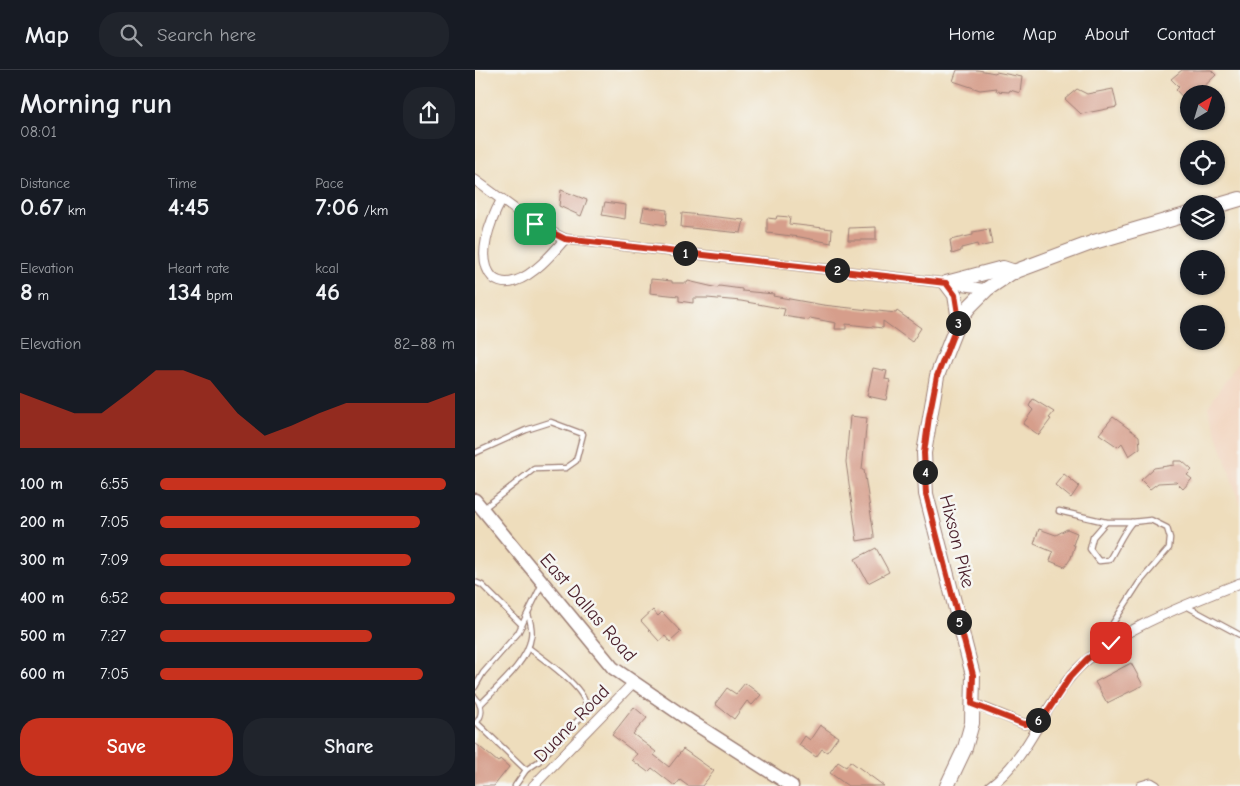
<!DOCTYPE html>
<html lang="en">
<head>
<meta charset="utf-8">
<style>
  :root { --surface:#171b24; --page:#20242c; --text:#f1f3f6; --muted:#9ea1a6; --line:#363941; --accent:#c8321e }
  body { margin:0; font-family:"Comic Neue",sans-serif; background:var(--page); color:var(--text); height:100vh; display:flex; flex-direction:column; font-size:19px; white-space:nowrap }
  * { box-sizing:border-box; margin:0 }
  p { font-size:16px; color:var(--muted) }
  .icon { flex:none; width:28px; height:28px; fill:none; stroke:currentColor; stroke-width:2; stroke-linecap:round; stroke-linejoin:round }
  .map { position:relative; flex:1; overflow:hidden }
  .sheet { display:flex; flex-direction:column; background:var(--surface); width:475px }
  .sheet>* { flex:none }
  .needle { width:32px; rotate:38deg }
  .tools { position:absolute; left:705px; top:15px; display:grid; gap:10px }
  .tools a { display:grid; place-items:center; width:45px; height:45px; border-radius:50%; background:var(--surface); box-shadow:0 1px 4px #0004; font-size:25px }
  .pin { position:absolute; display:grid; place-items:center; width:42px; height:42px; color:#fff; margin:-21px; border-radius:10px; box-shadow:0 2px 8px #0006 }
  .km { position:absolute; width:25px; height:25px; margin:-12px; border-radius:50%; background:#222; color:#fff; font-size:14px; line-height:25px; text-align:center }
  .round { display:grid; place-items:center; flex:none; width:52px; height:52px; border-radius:20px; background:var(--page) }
  .summary { display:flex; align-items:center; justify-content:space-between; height:85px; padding:0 20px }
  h1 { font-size:28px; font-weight:600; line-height:38px }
  .figures { display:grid; grid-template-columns:repeat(3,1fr); gap:8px; height:85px; padding:5px 20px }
  .figures div { display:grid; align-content:center }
  .figures b { font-size:25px; font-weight:600 }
  .figures small { font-size:14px; font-weight:400 }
  .figures p { font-size:14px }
  .chart { height:140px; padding:10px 20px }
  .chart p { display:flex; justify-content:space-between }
  .chart svg { width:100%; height:90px; margin-top:5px; fill:var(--accent); opacity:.7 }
  .button { display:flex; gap:10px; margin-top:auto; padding:10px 20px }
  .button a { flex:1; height:58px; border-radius:20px; background:var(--accent); color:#fff; font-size:20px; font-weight:600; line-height:58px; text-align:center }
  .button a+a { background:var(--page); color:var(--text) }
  ul { padding:0 20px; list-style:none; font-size:16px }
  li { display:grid; grid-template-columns:80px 60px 1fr; align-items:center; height:38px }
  li i { height:12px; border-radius:6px; background:var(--accent) }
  header { display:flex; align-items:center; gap:30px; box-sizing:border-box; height:70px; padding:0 25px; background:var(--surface); border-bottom:1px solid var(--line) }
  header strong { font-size:24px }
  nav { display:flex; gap:28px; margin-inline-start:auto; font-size:18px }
  .search { width:350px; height:45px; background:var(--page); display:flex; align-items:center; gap:12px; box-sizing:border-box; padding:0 18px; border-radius:20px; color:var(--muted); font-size:19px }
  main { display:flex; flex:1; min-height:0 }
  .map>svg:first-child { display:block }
  .built { fill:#f2d4be }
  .building { fill:#d69e8b }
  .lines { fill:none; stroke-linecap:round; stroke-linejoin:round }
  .lane-casing { stroke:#9c7e74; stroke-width:7 }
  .street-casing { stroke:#9c7e74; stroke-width:11 }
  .secondary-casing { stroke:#9c7e74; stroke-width:15 }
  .primary-casing { stroke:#9c7e74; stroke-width:16 }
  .lane { stroke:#fff; stroke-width:4.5 }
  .street { stroke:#fff; stroke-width:9 }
  .secondary { stroke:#fff; stroke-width:12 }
  .primary { stroke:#fff; stroke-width:14 }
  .route-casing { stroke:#fff; stroke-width:10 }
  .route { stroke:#c8321e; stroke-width:6 }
  .labels { text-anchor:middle; stroke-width:5; stroke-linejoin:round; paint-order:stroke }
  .street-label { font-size:19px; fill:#4a1f2b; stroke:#f6f6f2 }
</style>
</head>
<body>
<header>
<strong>Map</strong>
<div class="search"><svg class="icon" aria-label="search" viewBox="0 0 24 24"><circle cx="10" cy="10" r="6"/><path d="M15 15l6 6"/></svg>Search here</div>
<nav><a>Home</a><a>Map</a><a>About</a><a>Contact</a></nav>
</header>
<main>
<section class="sheet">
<div class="summary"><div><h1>Morning run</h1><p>08:01</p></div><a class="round"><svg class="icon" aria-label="share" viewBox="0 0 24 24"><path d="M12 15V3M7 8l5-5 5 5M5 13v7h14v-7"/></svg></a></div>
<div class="figures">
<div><p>Distance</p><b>0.67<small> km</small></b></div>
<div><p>Time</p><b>4:45</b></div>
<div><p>Pace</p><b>7:06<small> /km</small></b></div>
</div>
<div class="figures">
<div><p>Elevation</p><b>8<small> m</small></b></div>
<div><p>Heart rate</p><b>134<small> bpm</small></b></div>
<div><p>kcal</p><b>46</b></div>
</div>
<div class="chart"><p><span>Elevation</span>82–88 m</p>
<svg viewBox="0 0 160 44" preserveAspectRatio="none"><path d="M0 44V17L10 22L20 27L30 27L40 17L50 6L60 6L70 11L80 27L90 38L100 33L110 27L120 22L130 22L140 22L150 22L160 17V44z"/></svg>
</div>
<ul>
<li><b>100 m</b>6:55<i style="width:97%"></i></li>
<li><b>200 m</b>7:05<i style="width:88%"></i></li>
<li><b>300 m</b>7:09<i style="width:85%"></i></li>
<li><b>400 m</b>6:52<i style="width:100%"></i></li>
<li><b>500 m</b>7:27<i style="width:72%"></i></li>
<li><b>600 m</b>7:05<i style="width:89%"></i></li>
</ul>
<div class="button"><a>Save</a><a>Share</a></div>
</section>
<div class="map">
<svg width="765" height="716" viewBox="0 0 765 716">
  <rect width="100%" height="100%" fill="#f6f6f2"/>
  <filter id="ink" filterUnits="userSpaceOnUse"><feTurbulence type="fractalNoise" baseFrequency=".02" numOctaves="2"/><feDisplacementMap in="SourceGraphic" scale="10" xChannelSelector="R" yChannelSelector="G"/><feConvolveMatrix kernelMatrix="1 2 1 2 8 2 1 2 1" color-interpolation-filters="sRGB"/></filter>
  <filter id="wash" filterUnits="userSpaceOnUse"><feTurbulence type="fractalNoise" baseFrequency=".0096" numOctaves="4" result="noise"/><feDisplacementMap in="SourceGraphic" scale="20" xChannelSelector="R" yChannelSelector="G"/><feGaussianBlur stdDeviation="1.12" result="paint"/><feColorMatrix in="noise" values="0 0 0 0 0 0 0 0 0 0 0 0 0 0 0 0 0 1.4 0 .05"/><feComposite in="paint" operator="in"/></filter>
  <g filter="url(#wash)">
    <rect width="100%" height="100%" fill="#eeddbc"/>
    <!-- built -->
    <polygon class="built" points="765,289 765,435 733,337"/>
    <g id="blocks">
      <!-- building -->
      <g class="building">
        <polygon points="482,0 503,0 520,3 521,2 547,7 545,23 535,20 534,22 521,21 522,18 505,20 478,11"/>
        <polygon points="707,0 736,0 741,5 721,24 714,24 714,34 701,20 704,17 696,9"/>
        <polygon points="602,19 612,24 638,19 642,37 606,44 590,29"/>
        <polygon points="86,120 112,130 106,146 84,136"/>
        <polygon points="130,132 151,135 150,149 127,145"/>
        <polygon points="169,137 192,140 191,155 166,151"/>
        <polygon points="207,143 269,150 266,163 206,157"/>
        <polygon points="302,146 315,147 314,154 357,159 356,173 325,167 292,163 292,148 301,149"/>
        <polygon points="401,157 401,170 373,170 374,158"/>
        <polygon points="514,159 517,174 503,177 502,174 486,178 486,181 477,184 475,170 498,165 498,162"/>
        <polygon points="176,209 197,211 197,213 212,213 213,211 243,218 244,216 267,219 267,221 299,224 298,226 348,235 421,243 422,241 446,258 437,272 408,251 408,258 371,254 371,259 360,259 361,253 335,248 334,250 308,246 310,239 266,231 232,228 218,228 218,233 204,231 204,226 175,223"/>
        <polygon points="398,298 412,301 410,309 415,310 411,330 392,326"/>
        <polygon points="558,329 579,342 574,348 576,349 564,365 548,354 558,340 554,336"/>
        <polygon points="375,346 392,348 387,400 389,400 399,465 399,468 382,471 371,392"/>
        <polygon points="638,347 664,366 665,378 654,386 647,373 643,377 624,364"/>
        <polygon points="699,391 707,391 717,400 712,405 717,409 708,419 701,412 683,413 675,419 666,410 679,398 699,395"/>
        <polygon points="589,404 604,416 596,428 580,415"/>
        <polygon points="564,459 581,465 592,459 602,463 598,475 600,475 596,488 590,497 575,491 578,482 559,474"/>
        <polygon points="401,478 414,502 393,513 380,489"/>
        <polygon points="178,540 183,546 187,542 206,562 195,572 190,566 184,571 166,551"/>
        <polygon points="656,593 668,615 632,633 620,612"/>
        <polygon points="270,613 286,625 277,635 272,631 259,649 240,634 252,618 261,624"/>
        <polygon points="159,637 172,648 158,664 181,682 179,685 194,697 208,679 239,701 227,716 213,716 205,710 200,716 177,698 173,702 157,690 162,684 137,665"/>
        <polygon points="345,655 363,667 352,682 347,679 341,687 324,675 330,666 335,670"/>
        <polygon points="0,673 23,692 25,689 34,697 19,716 0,716"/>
        <polygon points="375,691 409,716 373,716 355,703 363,692 371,697"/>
      </g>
    </g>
  </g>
  <g filter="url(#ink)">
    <use href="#blocks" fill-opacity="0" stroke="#9c7e74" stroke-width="1"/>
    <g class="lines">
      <!-- lane casing -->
      <g class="lane-casing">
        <g id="lane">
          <polyline points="0,383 51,360 76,352 108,364 101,391 91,398 59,399 9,438"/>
          <polyline points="584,441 631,452 657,452 676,450 692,458 695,468 694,478 664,513 638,553 637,572"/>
          <path d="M 631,452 L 618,467 L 615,479 L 624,491 L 634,490 C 642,477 647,464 657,452"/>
          <polyline points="0,512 7,515 47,555"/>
          <polyline points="711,536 765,565"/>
          <polyline points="0,617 8,603 43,563 67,514"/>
          <path d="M 0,627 C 8,636 8,645 1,653"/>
          <path d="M 5,635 C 22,617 53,592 56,567 C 58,559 55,551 53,544"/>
          <polyline points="2,653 51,700"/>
          <path d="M 40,716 L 51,700 L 63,692 L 107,646 L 111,638 C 112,618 69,590 54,578"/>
        </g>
      </g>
      <!-- street casing -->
      <g class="street-casing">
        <g id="street">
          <polyline points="0,110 60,154 90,169 471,213 512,219"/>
          <path d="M 27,129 C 15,151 0,189 18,208 C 25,213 32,214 40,211 C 59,205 77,184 90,169"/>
          <polyline points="497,633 549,654 558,653 567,647"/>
          <polyline points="58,716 158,613"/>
          <path d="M 515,716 C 553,688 566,642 596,606 C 632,563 713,534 765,513"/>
          <polyline points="666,716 676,713 681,716"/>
        </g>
      </g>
      <!-- secondary casing -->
      <g class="secondary-casing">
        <polyline id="secondary" points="0,430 138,598 211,648 317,716"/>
      </g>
      <!-- primary casing -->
      <g class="primary-casing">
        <g id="primary">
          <polyline points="741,136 765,129"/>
          <polyline points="484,250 480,225 471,213 528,198 540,202"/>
          <polyline points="472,716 490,678 497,653 498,605 451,424 449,383 462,306 476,270 484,250 495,236 512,219 536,203 619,172 714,144"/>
        </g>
      </g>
      <!-- lane -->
      <use href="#lane" class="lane"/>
      <!-- street -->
      <use href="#street" class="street"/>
      <!-- secondary -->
      <use href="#secondary" class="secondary"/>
      <!-- primary -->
      <use href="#primary" class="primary"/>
    </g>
  </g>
  <g class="lines" filter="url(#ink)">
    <!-- route casing -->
    <g class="route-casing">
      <polyline id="route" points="60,154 90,169 471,213 480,225 484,250 462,306 454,347 449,383 451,424 498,605 497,634 549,654 558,653 570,645 595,607 612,589 636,573"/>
    </g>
    <!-- route -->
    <use href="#route" class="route"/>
  </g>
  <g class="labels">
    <!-- street labels -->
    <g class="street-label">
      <text transform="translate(483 471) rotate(76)" y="7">Hixson Pike</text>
      <text transform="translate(114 537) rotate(49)" y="7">East Dallas Road</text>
      <text transform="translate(96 653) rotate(-46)" y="7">Duane Road</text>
    </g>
  </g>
</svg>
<div class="tools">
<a><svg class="needle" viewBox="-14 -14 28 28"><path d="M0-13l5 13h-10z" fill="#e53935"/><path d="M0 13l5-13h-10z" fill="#9ea1a6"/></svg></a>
<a><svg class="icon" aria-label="locate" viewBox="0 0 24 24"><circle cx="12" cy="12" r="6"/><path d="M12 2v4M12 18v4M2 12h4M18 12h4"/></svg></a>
<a><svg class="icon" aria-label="layers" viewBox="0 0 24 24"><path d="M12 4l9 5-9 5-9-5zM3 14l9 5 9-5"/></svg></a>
<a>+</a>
<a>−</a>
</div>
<div class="pin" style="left:60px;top:154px;background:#1e9e55"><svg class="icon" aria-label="arrive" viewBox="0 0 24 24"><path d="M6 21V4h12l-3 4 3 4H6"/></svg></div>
<div class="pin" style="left:636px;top:573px;background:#d93025"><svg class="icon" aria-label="check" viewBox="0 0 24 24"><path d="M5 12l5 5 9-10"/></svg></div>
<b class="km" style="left:210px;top:183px">1</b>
<b class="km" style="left:362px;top:200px">2</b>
<b class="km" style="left:483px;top:253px">3</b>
<b class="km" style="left:450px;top:402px">4</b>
<b class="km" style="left:484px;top:552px">5</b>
<b class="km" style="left:563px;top:650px">6</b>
</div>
</main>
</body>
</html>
